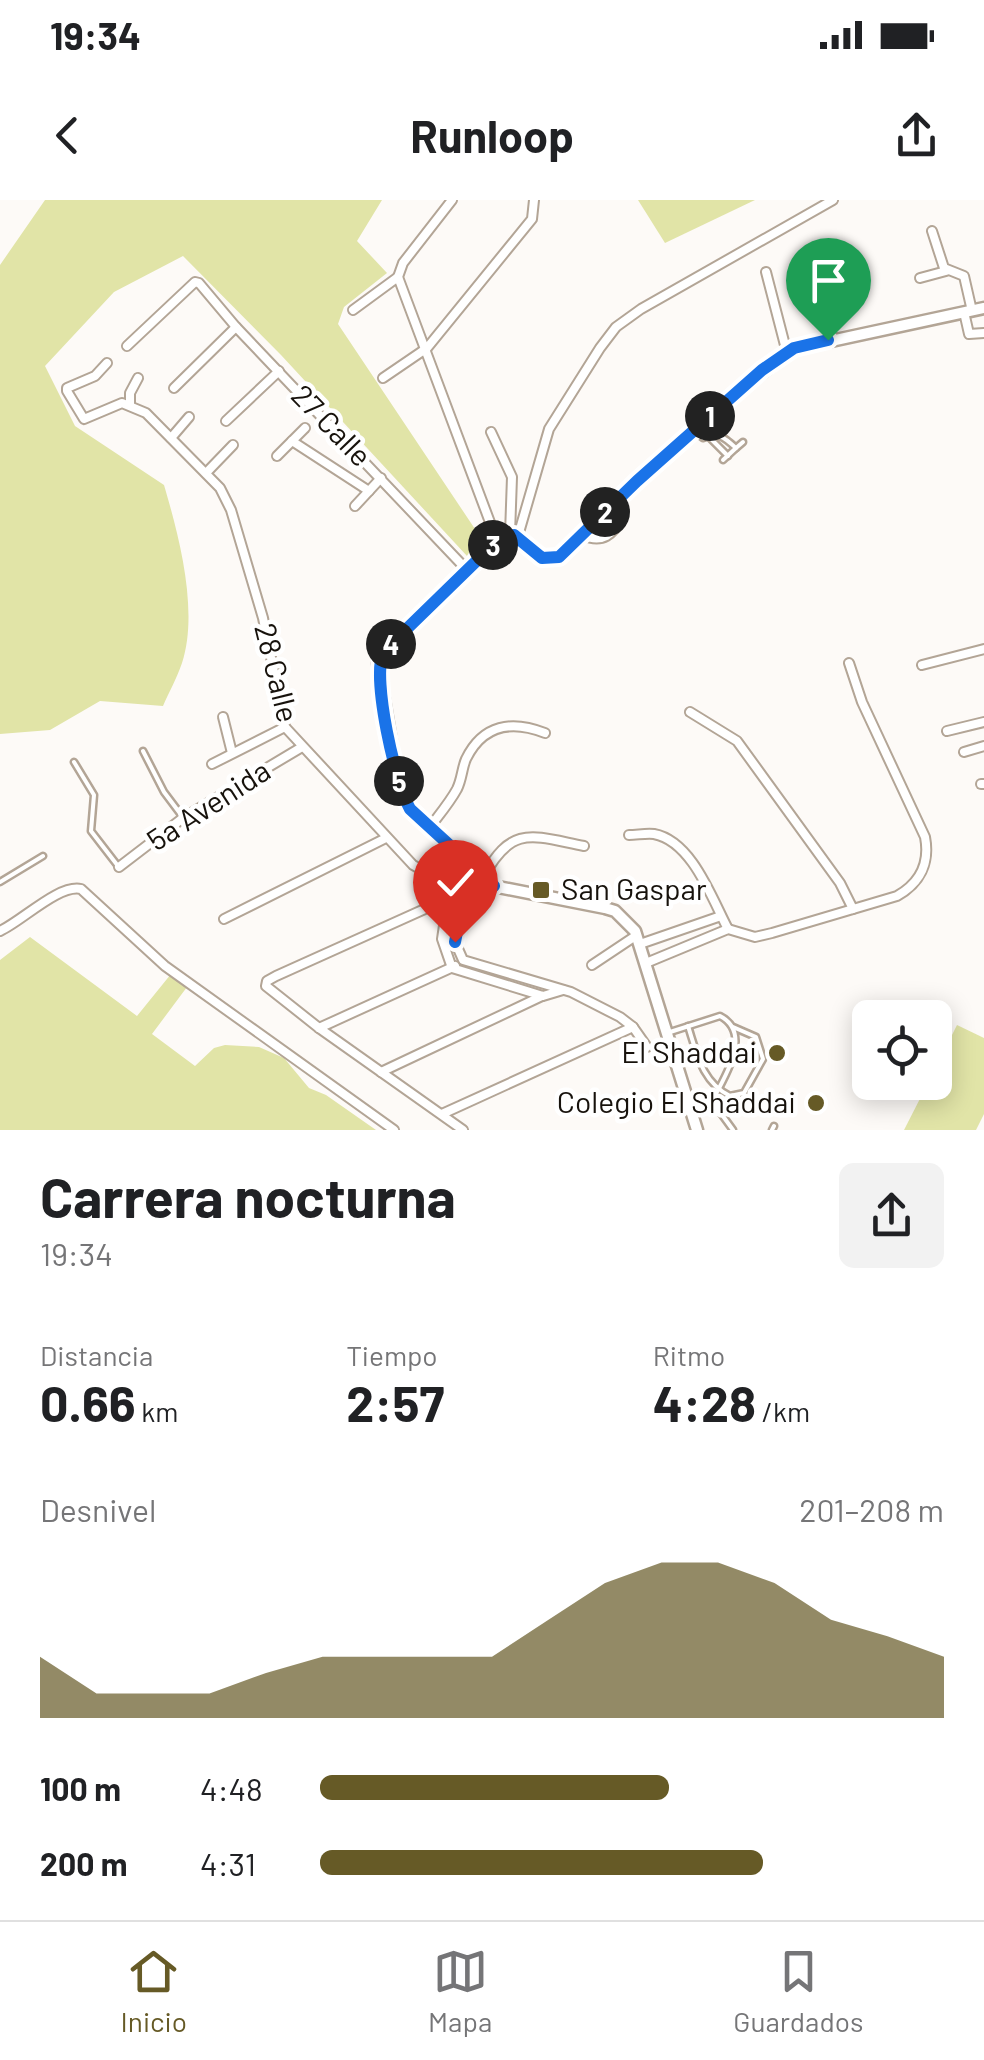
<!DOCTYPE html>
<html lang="es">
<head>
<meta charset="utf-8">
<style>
  :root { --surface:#fff; --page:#f2f2f2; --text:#202124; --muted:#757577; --line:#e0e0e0; --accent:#665a26 }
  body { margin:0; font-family:Barlow,sans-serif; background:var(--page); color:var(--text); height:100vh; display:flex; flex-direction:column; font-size:38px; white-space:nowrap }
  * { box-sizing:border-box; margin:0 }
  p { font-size:32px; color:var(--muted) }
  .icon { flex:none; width:55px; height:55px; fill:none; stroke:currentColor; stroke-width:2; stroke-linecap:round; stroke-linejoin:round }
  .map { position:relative; height:930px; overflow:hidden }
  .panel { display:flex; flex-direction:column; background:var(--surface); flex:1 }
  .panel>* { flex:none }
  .controls { position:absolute; left:852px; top:800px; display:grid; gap:20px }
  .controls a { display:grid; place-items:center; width:100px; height:100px; border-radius:15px; background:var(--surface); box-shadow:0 5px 25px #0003; font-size:50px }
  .pin { position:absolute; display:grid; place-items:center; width:85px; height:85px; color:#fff; margin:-102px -42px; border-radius:50% 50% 50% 0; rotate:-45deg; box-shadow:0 0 10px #0007 }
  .pin .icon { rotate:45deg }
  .km { position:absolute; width:50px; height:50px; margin:-25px; border-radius:50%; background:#222; color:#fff; font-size:28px; line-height:50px; text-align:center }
  .round { display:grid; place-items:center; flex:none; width:105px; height:105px; border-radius:15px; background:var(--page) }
  .overview { display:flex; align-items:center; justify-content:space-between; height:170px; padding:0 40px }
  h1 { font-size:55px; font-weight:700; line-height:75px }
  .figures { display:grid; grid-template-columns:repeat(3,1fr); gap:15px; height:170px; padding:10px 40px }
  .figures div { display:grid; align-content:center }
  .figures b { font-size:50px; font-weight:700 }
  .figures small { font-size:28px; font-weight:400 }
  .figures p { font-size:28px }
  .chart { height:280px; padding:20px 40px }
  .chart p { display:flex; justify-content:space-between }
  .chart svg { width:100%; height:180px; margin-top:10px; fill:var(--accent); opacity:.7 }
  ul { padding:0 40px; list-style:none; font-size:32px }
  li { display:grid; grid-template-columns:160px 120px 1fr; align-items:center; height:75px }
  li i { height:25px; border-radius:12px; background:var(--accent) }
  .status { display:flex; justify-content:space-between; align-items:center; height:70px; padding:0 50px; background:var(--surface); direction:ltr }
  .status svg { height:28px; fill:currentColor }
  header { display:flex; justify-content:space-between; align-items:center; height:130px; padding:0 40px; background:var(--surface); font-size:45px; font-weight:700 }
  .tab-bar { display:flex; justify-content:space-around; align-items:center; height:140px; border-top:2px solid var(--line); background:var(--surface); font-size:28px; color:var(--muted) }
  .tab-bar a { display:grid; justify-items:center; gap:5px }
  .tab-bar .on { color:var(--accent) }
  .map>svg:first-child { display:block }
  .green { fill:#e1e4a7 }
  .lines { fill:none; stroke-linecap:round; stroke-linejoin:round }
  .service-casing { stroke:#b3a596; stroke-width:9 }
  .minor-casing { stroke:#b3a596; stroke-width:12 }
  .tertiary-casing { stroke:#b3a596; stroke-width:15 }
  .service { stroke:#fff; stroke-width:4 }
  .minor { stroke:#fff; stroke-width:8 }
  .tertiary { stroke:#fff; stroke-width:10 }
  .route-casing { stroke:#fff; stroke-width:20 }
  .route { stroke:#1a73e8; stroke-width:12 }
  .poi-dot { fill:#665a26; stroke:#fff; stroke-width:4 }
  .labels { text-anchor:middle; stroke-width:9; stroke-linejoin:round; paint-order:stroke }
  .street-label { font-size:30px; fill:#17120c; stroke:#fff }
  .poi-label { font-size:30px; fill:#17120c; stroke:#fff; text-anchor:end }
</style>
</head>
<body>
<div class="status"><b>19:34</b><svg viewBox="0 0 49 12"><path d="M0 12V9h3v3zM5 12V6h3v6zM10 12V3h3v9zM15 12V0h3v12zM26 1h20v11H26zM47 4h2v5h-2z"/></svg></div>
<header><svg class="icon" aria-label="back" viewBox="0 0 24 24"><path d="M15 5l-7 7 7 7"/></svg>Runloop<svg class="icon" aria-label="share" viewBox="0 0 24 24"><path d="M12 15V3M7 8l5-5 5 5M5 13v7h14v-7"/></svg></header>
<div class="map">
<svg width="984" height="930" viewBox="0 0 984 930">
  <rect width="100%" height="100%" fill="#fdfaf7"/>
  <!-- green -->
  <g class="green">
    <path d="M 45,0 L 382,0 L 357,41 L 387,73 L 344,107 L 338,124 L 479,335 L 467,356 L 281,155 L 183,56 L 114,92 L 45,166 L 75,226 L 164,285 C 179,336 199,411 182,463 C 177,478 169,492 163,506 L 100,501 L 50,530 L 0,534 L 0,65 Z"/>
    <polygon points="638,0 755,0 665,43"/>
    <polygon points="30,737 137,816 171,774 187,787 152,834 195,866 214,848 225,845 259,847 284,858 309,888 326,895 376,930 0,930 0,760"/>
    <polygon points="957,825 984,838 984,914 976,930 904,930 928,883 935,882 935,869"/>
  </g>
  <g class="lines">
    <!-- service casing -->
    <g class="service-casing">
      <g id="service">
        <path d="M 694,231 L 703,238 C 719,232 724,237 736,248 L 743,242"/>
        <polyline points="708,236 728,256"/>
        <polyline points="723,260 736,248"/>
        <polyline points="143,551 164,592 182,616"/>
        <polyline points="74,562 94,595 91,631 118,666"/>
        <polyline points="0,682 43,656"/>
        <path d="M 688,826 C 697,854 702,882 730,896 L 744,893 L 763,859 L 756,837 L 733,827"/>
        <path d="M 667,833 L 720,816 C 753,833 725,877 712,901 L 691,908"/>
        <polyline points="712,901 733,930"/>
        <polyline points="772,930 774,926"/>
      </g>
    </g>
    <!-- minor casing -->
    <g class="minor-casing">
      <g id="minor">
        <polyline points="452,0 403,63 398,77 497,341"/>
        <polyline points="932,31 944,68 964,76 972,111"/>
        <polyline points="766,72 787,153"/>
        <polyline points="920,78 946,71"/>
        <polyline points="353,110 398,77"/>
        <polyline points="964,112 969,134 984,133"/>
        <polyline points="127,146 195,82 199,83 236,127 467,370"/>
        <polyline points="107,163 95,176 67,188 67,191 84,219 122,203 146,213 220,288 231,310 263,418 285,527 413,665 422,670 493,686"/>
        <polyline points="383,178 427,148 532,19 534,0"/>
        <polyline points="174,188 236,127"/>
        <polyline points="130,205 130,193 138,178"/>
        <polyline points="226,221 279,171"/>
        <polyline points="491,232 512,277 510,334"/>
        <polyline points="171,238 189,217"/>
        <polyline points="292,241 369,291"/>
        <polyline points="277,256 305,228"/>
        <polyline points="206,273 233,245"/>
        <polyline points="355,306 381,278"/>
        <path d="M 582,335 C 603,344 613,335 623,316"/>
        <polyline points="518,336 549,229 600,148 616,127 641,109 833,0"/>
        <polyline points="922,465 984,449"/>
        <polyline points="690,512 737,541 840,683 853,709"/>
        <polyline points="223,517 232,553"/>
        <polyline points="947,531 984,522"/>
        <polyline points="964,552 984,546"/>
        <polyline points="212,564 285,527"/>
        <polyline points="981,584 984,584"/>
        <path d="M 430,627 C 439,615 450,602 457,589 C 462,579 462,568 466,559 C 483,524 512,520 545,533"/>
        <path d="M 629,635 C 637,635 646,633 654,634 C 692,641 712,699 728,729"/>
        <polyline points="119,667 183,618 302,547"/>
        <path d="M 484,676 C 512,624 533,636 584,646"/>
        <polyline points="451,678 442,739 452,768 543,796 563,790"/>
        <polyline points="467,681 455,742 463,760 571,792 620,817 633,827 647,847"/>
        <polyline points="447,699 276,776 267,781 266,786 319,828 463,930"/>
        <polyline points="224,719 386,638"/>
        <path d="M 0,731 C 22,721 59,684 81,689 L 165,766 L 394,930"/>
        <polyline points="640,744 721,716"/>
        <path d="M 646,763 L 728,729 L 755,737 L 772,733 L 897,696 C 920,683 930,663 925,637 L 862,502 L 849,463"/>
        <polyline points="592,765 637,735"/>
        <polyline points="319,828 455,766"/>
        <polyline points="381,872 542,796"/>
        <polyline points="442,914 633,827"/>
      </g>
    </g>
    <!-- tertiary casing -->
    <g class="tertiary-casing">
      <path id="tertiary" d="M 697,930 L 635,731 L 615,711 L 605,708 L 493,686 L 411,609 L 396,571 L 378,464 L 383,452 L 497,341 L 514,335 C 531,345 539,366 561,355 L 637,281 L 739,190 L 794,149 L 984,108"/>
    </g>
    <!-- service -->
    <use href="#service" class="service"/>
    <!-- minor -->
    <use href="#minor" class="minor"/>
    <!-- tertiary -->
    <use href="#tertiary" class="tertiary"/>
  </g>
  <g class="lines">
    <!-- route casing -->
    <g class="route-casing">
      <path id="route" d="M 455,742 L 467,681 L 494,686 L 410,609 C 395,582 372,480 383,452 L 498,340 L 514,335 L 542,358 L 559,357 L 637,281 L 762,170 L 794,148 L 828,140"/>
    </g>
    <!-- route -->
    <use href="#route" class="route"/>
  </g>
  <!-- markers -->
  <g class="poi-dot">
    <rect x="531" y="680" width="20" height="20" rx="5"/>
    <circle cx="777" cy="853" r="10"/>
    <circle cx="816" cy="903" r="10"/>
  </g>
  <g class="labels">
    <!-- street labels -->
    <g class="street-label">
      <text transform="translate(331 226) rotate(46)" y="10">27 Calle</text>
      <text transform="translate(276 473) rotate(76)" y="10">28 Calle</text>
      <text transform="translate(209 606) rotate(-33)" y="10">5a Avenida</text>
    </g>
    <!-- poi labels -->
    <g class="poi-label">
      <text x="561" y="700" text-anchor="start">San Gaspar</text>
      <text x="757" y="863">El Shaddai</text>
      <text x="796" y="913">Colegio El Shaddai</text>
    </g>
  </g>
</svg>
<div class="controls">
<a><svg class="icon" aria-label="locate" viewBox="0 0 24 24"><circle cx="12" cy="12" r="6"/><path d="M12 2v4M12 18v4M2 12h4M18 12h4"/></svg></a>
</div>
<div class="pin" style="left:828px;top:140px;background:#1e9e55"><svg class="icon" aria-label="arrive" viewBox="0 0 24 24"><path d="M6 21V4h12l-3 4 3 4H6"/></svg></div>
<div class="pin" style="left:455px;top:742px;background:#d93025"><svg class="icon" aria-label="check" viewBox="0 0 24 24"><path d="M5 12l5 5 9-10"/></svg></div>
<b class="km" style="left:710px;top:216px">1</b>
<b class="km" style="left:605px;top:312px">2</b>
<b class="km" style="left:493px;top:345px">3</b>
<b class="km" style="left:391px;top:444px">4</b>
<b class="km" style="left:399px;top:581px">5</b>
</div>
<section class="panel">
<div class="overview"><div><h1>Carrera nocturna</h1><p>19:34</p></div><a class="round"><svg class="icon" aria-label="share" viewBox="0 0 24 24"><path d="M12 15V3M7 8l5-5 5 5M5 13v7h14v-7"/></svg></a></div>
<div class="figures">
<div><p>Distancia</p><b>0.66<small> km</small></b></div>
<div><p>Tiempo</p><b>2:57</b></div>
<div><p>Ritmo</p><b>4:28<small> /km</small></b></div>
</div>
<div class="chart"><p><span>Desnivel</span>201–208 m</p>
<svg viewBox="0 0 160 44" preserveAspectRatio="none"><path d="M0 44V29L10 38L20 38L30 38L40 33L50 29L60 29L70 29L80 29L90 20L100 11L110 6L120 6L130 11L140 20L150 24L160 29V44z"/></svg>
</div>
<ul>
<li><b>100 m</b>4:48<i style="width:56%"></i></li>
<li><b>200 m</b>4:31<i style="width:71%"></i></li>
</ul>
</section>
<nav class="tab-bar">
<a class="on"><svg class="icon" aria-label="home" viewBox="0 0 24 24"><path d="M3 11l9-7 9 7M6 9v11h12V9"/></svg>Inicio</a>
<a><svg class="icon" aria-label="map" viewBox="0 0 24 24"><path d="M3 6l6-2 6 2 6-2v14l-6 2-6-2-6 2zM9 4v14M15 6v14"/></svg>Mapa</a>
<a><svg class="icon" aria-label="saved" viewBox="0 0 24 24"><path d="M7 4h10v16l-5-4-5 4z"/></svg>Guardados</a>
</nav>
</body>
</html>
